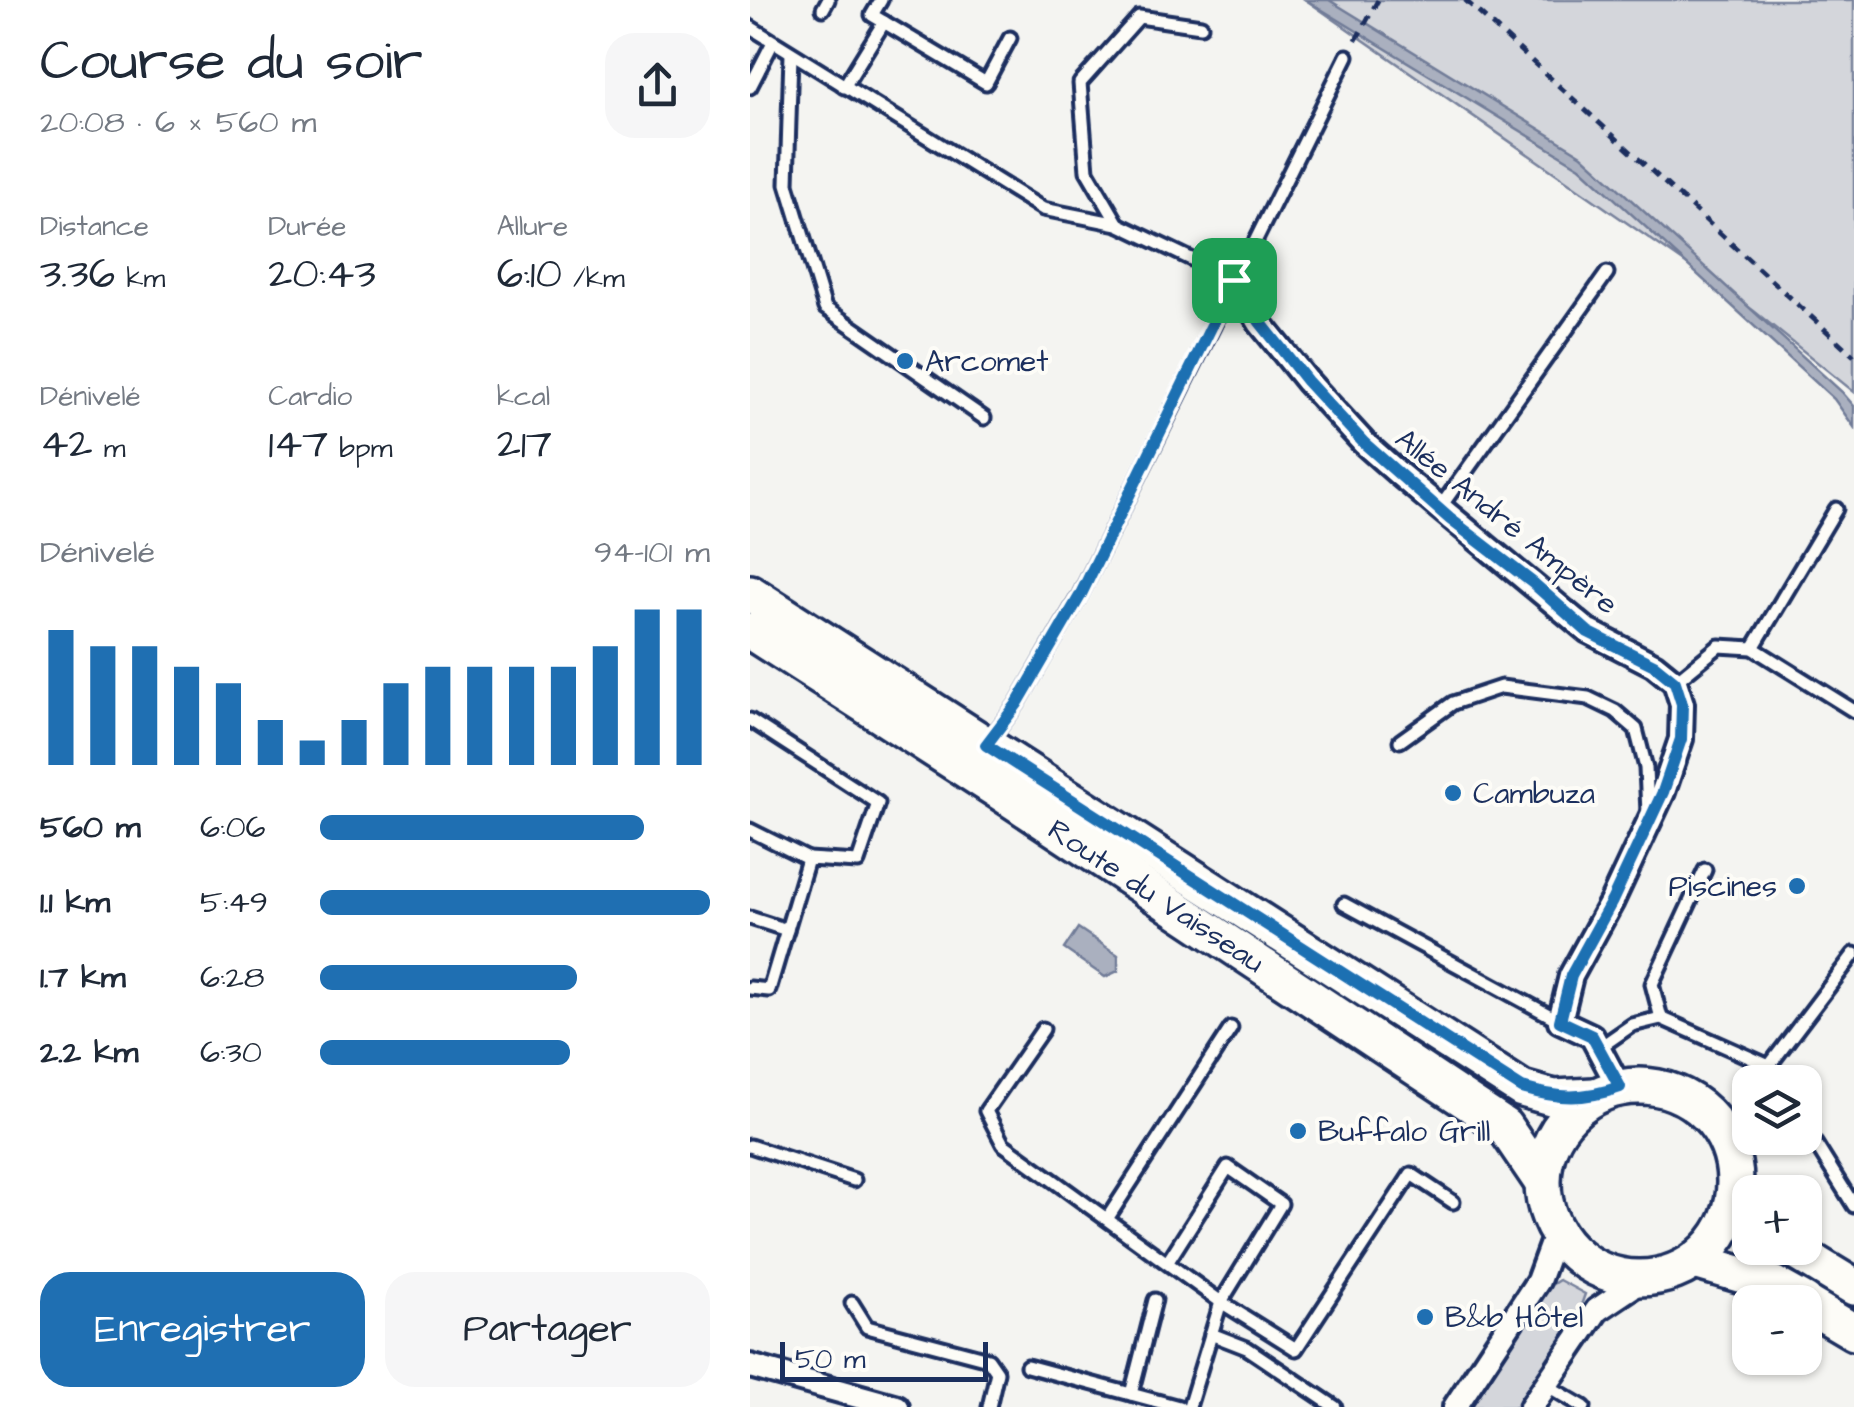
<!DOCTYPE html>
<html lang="fr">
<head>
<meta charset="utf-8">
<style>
  :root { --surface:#fff; --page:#f6f6f7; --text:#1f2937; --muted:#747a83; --accent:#1f6fb2 }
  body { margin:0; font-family:"Architects Daughter",sans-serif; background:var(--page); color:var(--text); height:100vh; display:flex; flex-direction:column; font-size:38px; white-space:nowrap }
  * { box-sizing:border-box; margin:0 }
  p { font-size:32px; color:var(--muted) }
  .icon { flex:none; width:55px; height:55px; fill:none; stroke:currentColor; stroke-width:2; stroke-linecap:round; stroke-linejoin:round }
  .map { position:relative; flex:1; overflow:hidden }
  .details { display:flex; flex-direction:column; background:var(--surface); width:750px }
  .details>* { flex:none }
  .buttons { position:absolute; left:982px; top:1065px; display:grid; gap:20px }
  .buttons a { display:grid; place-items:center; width:90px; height:90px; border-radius:20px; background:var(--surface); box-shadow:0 2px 8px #0004; font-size:50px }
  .scale { position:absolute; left:30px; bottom:25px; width:208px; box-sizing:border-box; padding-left:10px; border:5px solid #1b2f5e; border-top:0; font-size:28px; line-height:35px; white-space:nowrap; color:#1b2f5e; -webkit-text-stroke:8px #fdfcf7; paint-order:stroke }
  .pin { position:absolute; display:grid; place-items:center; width:85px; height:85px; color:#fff; margin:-42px; border-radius:20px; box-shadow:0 5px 15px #0006 }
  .round { display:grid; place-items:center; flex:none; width:105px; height:105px; border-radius:30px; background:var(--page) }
  .summary { display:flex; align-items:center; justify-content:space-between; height:170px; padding:0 40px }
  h1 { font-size:55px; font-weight:600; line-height:75px }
  .metrics { display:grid; grid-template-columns:repeat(3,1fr); gap:15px; height:170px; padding:10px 40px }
  .metrics div { display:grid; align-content:center }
  .metrics b { font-size:42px; font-weight:600 }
  .metrics small { font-size:28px; font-weight:400 }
  .metrics p { font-size:28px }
  .chart { height:280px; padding:20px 40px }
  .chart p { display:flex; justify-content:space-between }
  .chart svg { width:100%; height:180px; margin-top:10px; stroke:var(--accent); stroke-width:6 }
  .action { display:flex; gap:20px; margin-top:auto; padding:20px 40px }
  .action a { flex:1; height:115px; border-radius:30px; background:var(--accent); color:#fff; font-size:40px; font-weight:600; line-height:115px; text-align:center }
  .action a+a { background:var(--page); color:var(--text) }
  ul { padding:0 40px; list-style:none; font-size:32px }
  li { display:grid; grid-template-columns:160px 120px 1fr; align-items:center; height:75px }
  li i { height:25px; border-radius:12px; background:var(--accent) }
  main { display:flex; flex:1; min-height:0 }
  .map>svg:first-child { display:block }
  .green { fill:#d4d6db; stroke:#78829c; stroke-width:2.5 }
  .water { fill:#aab0bf; stroke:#717c98; stroke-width:2.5 }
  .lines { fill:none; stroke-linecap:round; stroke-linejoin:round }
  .service-casing { stroke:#1b2f5e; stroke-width:19 }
  .minor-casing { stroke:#1b2f5e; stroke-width:30 }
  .primary-casing { stroke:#1b2f5e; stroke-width:42 }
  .path { stroke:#1b2f5e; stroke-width:5; stroke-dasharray:10 8; stroke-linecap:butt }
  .service { stroke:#fdfcf7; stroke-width:11 }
  .minor { stroke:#fdfcf7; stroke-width:22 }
  .primary { stroke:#fdfcf7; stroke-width:35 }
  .route-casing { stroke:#fff; stroke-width:20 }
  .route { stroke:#1f6fb2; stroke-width:12 }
  .poi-dot { fill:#1f6fb2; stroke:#fdfcf7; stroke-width:4 }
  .labels { text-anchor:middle; stroke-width:8; stroke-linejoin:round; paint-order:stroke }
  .poi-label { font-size:30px; fill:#1b2f5e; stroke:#fdfcf7; text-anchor:start }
  .street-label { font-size:30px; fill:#1b2f5e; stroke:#fdfcf7 }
</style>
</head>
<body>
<main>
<section class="details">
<div class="summary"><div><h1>Course du soir</h1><p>20:08 · 6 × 560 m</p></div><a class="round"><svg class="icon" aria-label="share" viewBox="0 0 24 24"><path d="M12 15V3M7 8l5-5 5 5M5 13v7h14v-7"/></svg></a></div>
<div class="metrics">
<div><p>Distance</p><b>3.36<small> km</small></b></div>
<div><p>Durée</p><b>20:43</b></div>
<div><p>Allure</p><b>6:10<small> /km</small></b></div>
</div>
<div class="metrics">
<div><p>Dénivelé</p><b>42<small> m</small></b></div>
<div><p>Cardio</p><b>147<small> bpm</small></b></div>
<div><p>kcal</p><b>217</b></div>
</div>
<div class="chart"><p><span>Dénivelé</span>94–101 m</p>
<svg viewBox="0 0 160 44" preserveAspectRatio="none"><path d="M5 44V11M15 44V15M25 44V15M35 44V20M45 44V24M55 44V33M65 44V38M75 44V33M85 44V24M95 44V20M105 44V20M115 44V20M125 44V20M135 44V15M145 44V6M155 44V6"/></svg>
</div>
<ul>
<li><b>560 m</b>6:06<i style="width:83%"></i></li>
<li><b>1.1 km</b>5:49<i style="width:100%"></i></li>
<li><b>1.7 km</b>6:28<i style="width:66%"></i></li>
<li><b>2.2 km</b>6:30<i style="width:64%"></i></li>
</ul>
<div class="action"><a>Enregistrer</a><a>Partager</a></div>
</section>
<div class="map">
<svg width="1104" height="1407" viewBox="0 0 1104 1407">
  <rect width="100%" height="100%" fill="#f4f4f1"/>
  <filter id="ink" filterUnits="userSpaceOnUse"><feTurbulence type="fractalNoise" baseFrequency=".01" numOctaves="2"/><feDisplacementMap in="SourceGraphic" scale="20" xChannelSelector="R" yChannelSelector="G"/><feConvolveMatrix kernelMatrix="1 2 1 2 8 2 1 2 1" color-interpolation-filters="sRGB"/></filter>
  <g filter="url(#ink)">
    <!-- green -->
    <g class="green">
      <polygon points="556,0 1104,0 1104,392 1004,311"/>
      <polygon points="809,1280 835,1294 824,1325 772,1407 715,1407 795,1289"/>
    </g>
    <!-- water -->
    <g class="water">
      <polygon points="556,0 579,0 832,155 1092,392 1104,406 1104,427 1084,399 830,167"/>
      <polygon points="328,928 368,955 368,971 355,977 314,949"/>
    </g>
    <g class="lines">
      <!-- service casing -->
      <g class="service-casing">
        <g id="service">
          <polyline points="131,0 122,15 236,83 260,38"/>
          <polyline points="73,9 78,0"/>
          <polyline points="0,27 293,209 368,224 462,269"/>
          <polyline points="41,54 37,184 75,308 234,418"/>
          <polyline points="0,87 23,42"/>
          <polyline points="94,87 134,22"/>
          <polyline points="368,224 337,171 330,83 389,17 451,26"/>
          <polyline points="689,509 857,273"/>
          <polyline points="1003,648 1086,509"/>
          <polyline points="925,682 969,646 1003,648 1104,711"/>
          <polyline points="0,720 128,803 108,862 58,859 19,990 0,988"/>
          <polyline points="239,741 267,704 330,595 597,56"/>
          <polyline points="650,741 703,703 751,687 838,698 865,711 886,729 896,768 898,813"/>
          <polyline points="0,830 58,859"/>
          <polyline points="594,904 810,1021"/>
          <polyline points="0,918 37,930"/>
          <polyline points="911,1018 902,984 955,870"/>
          <polyline points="293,1029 236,1111 253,1144 417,1263 478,1167 531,1204 471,1302 417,1263"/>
          <polyline points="849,1048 882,1025 911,1018 1019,1066 1104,954"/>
          <polyline points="1019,1066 1029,1082"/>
          <polyline points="1055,1127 1104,1206"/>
          <polyline points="0,1146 104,1180"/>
          <polyline points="357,1219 481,1028"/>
          <polyline points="102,1303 117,1327 238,1359 247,1372 239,1407"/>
          <polyline points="461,1334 497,1348 585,1407"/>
          <polyline points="277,1366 429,1407"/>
          <polyline points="796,1385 834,1407"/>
          <polyline points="381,1394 405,1300"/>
          <polyline points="439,1407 471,1302 546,1349 661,1174 703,1202"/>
        </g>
      </g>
      <!-- minor casing -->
      <g class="minor-casing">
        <g id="minor">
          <polyline points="462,269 484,280 510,323 557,381 614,443 649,474 838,631 904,665 925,682 932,704 931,739 913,792 862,901 821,976 810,1021 842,1036 869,1087"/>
          <polyline points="0,1366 147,1407"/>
          <polyline points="705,1407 788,1281 806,1232"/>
          <polyline points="781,1407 847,1310 895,1278"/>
        </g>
      </g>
      <!-- primary casing -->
      <g class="primary-casing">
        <g id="primary">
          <polyline points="0,593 772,1089 804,1098 844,1096"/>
          <path id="s1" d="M 0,631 L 252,793 L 754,1126 L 792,1182"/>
          <circle cx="889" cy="1182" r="96"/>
          <polyline points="1040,1248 1104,1287"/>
          <polyline points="945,1261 1023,1284 1055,1302"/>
          <polyline points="1055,1303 1104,1332"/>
        </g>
      </g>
      <!-- path -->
      <g class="path">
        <polyline points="715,0 1104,356"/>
        <polyline points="606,40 628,0"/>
      </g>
      <!-- service -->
      <use href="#service" class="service"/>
      <!-- minor -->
      <use href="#minor" class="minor"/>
      <!-- primary -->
      <use href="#primary" class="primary"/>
    </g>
  </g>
  <g class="lines" filter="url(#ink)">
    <!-- route casing -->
    <g class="route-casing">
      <path id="route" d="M 484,280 L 510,322 L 557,381 L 614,443 L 700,519 L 783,583 L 838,632 L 904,665 L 925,682 L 932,704 L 931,739 L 913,792 L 862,901 L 821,976 L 810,1021 L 842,1036 L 870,1087 C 833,1100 809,1099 772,1088 L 236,745 L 267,704 L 330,596 Z"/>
    </g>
    <!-- route -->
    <use href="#route" class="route"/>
  </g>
  <!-- markers -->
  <g class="poi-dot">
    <circle cx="155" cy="361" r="10"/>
    <circle cx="703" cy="793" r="10"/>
    <circle cx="1047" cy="886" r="10"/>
    <circle cx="548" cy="1131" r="10"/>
    <circle cx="675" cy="1317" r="10"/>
  </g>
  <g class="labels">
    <!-- poi labels -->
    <g class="poi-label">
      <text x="175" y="371">Arcomet</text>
      <text x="723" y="803">Cambuza</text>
      <text x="1027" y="896" text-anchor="end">Piscines</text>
      <text x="568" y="1141">Buffalo Grill</text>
      <text x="695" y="1327">B&amp;b Hôtel</text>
    </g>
    <!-- street labels -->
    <g class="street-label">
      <text transform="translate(757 521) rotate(39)" y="10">Allée André Ampère</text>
      <text dy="10" stroke="none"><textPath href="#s1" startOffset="485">Route du Vaisseau</textPath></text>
    </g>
  </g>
</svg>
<div class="buttons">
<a><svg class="icon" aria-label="layers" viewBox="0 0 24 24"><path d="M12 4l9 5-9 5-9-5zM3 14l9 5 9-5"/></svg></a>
<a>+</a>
<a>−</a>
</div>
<div class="scale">50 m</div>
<div class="pin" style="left:484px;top:280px;background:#1e9e55"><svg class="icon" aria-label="arrive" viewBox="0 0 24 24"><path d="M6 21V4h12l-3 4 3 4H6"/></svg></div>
</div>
</main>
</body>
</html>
